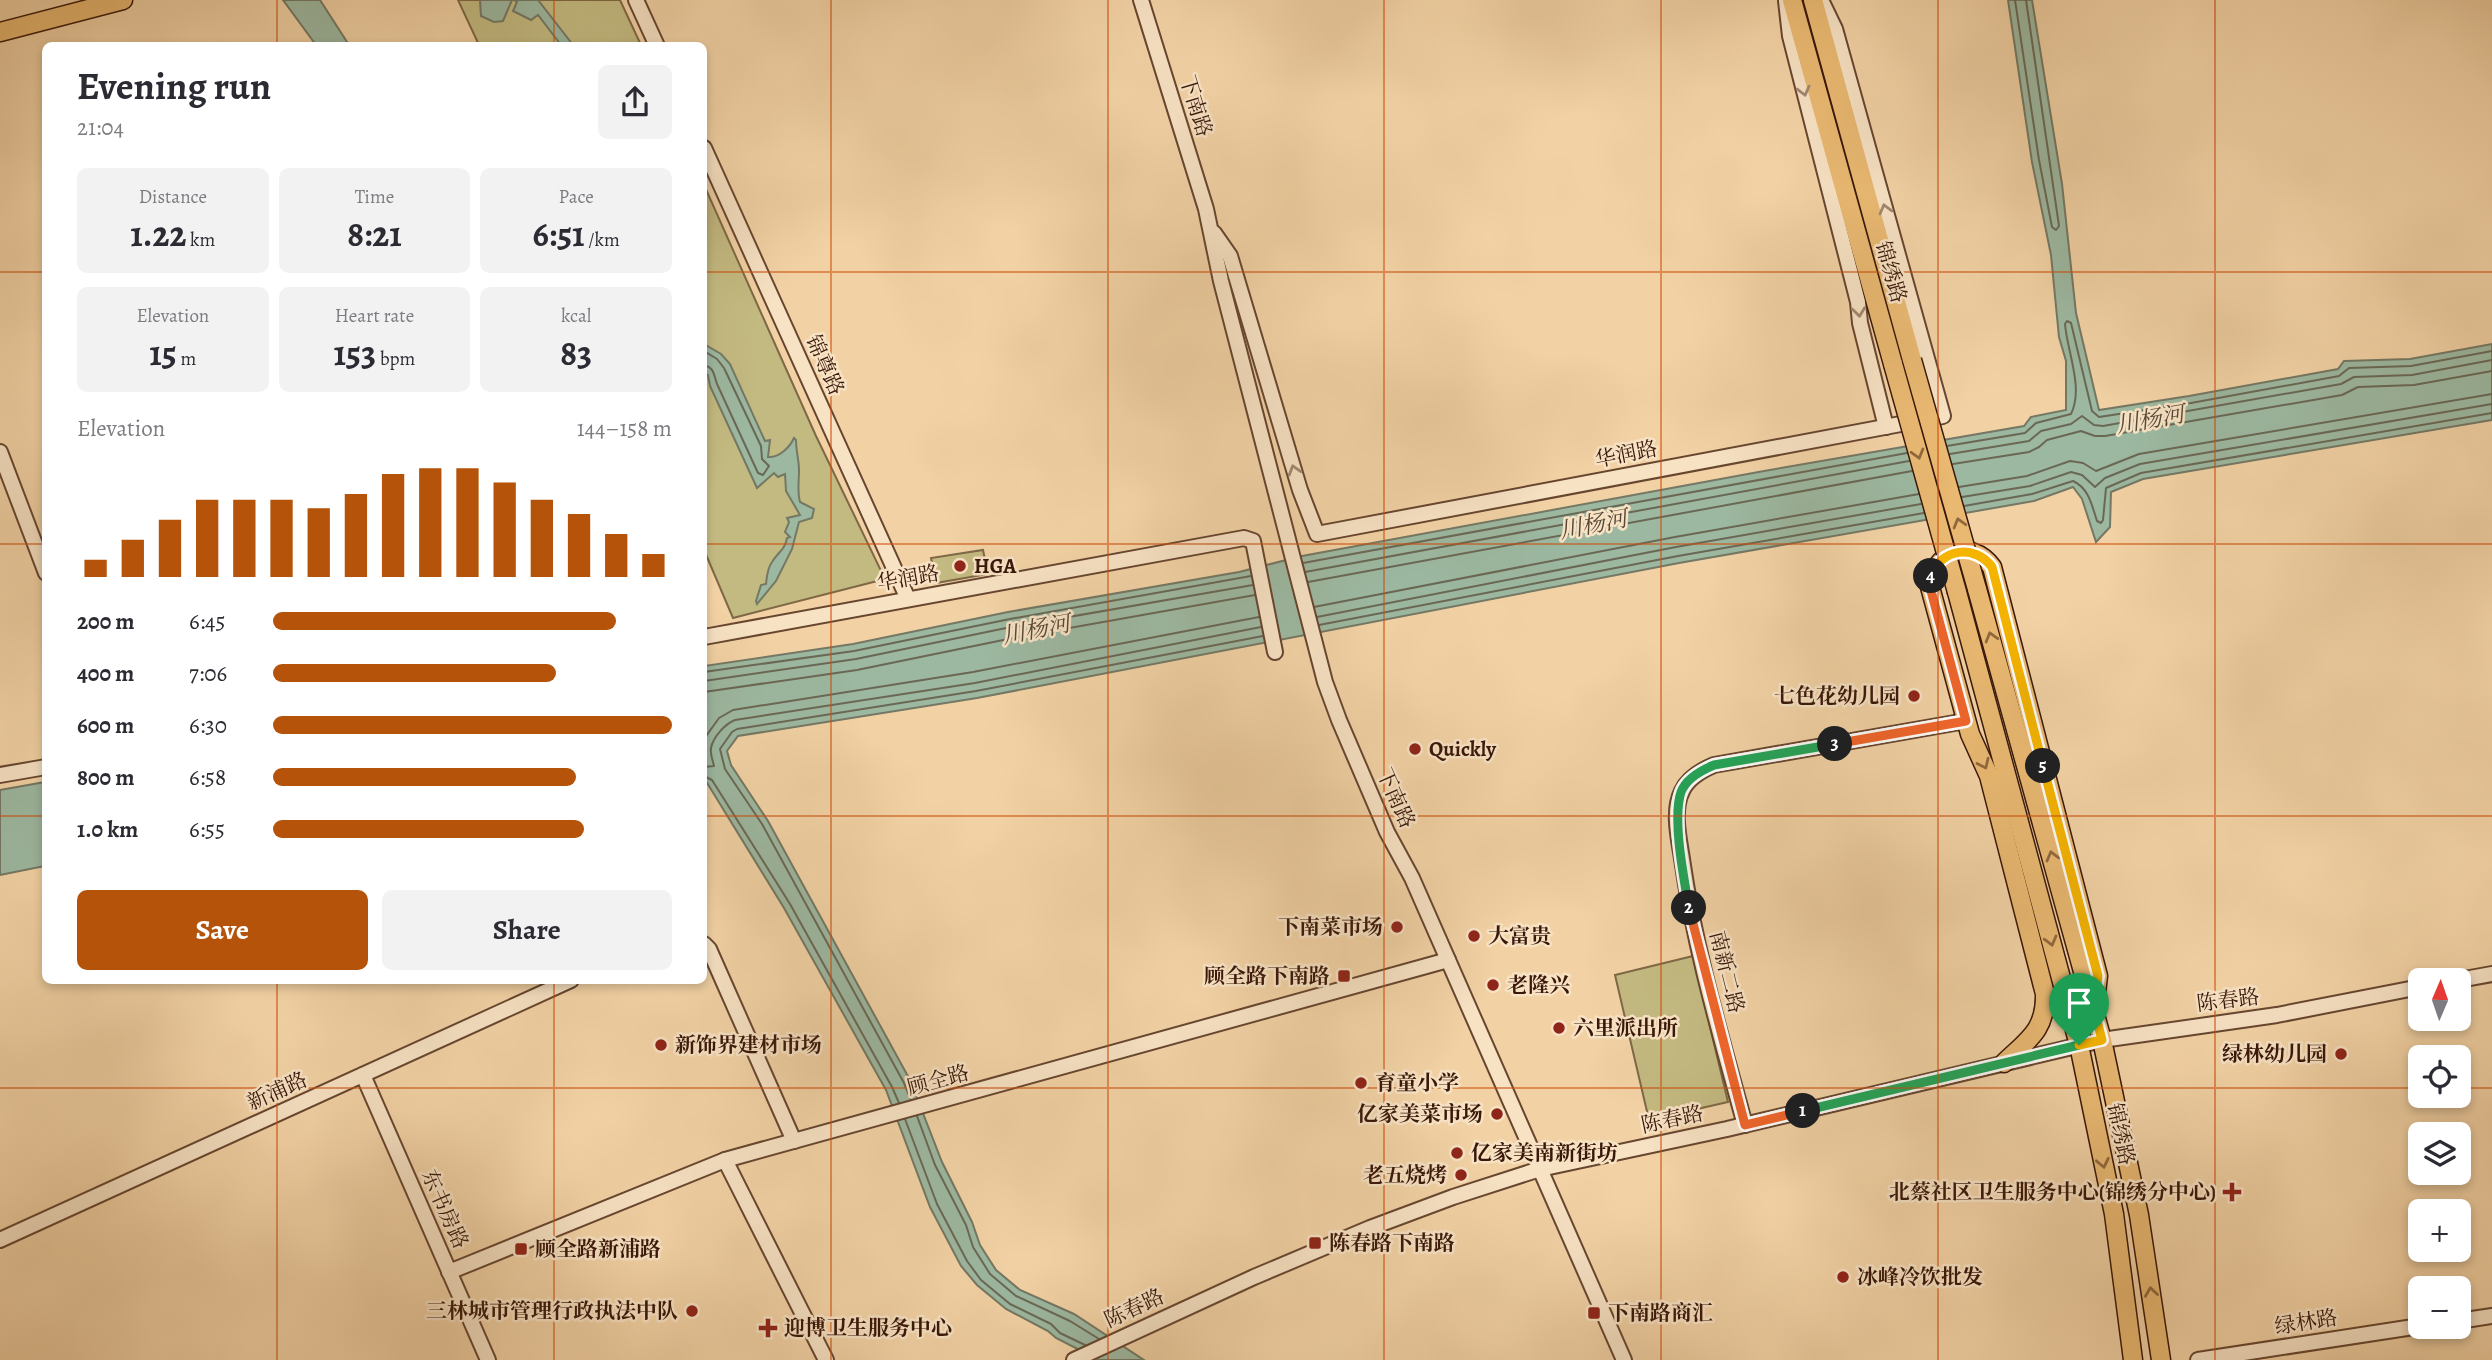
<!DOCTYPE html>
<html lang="en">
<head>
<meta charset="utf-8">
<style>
  :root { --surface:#fff; --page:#f2f2f3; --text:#2b2b33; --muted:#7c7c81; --accent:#b45309 }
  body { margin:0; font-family:Alegreya,"Noto Serif SC",serif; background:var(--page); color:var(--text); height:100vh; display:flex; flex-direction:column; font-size:26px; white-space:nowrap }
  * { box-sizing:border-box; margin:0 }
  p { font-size:23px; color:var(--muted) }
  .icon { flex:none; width:38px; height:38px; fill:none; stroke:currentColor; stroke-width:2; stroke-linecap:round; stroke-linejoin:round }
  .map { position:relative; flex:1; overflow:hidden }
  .sheet { position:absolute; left:42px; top:42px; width:665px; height:942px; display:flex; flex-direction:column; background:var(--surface); border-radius:10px; box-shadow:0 4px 10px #0003 }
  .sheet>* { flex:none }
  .needle { width:46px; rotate:2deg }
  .buttons { position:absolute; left:2408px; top:968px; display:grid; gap:14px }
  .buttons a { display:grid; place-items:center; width:63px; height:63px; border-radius:10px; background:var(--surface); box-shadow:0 4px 10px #0003; font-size:35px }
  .pin { position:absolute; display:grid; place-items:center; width:60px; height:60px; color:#fff; margin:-72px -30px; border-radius:50% 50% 50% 0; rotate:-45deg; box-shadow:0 0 7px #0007 }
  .pin .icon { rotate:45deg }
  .km { position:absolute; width:35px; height:35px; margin:-18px; border-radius:50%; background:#222; color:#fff; font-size:19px; line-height:35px; text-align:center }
  .round { display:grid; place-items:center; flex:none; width:74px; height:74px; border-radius:10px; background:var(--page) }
  .head { display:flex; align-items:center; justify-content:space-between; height:119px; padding:0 35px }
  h1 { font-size:38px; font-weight:700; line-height:52px }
  .metrics { display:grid; grid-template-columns:repeat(3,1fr); gap:10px; height:119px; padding:7px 35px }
  .metrics div { display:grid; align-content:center; border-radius:10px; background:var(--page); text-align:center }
  .metrics b { font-size:35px; font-weight:700 }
  .metrics small { font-size:19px; font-weight:400 }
  .metrics p { font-size:19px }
  .chart { height:196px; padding:14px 35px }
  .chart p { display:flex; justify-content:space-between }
  .chart svg { width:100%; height:126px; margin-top:7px; stroke:var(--accent); stroke-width:6 }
  .button { display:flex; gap:14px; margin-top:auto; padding:14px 35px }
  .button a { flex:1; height:80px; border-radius:10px; background:var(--accent); color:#fff; font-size:28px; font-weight:700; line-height:80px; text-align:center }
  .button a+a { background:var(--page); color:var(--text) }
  ul { padding:0 35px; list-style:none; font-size:23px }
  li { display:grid; grid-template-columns:112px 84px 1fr; align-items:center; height:52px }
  li i { height:18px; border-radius:9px; background:var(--accent) }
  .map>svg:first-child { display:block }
  .green { fill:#c3ba81; stroke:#7e6845; stroke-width:2 }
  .water { fill:#9cb8a1; stroke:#747864; stroke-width:2 }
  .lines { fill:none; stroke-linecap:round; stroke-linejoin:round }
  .shore { stroke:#6a6855; stroke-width:2 }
  .minor-casing { stroke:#674630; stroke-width:18 }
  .major-casing { stroke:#391709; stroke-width:21 }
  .minor { stroke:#f7e2c4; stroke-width:14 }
  .major { stroke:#e9b972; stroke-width:18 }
  .major-bridge-casing { stroke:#391709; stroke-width:21; stroke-linecap:butt }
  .major-bridge { stroke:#e9b972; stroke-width:18 }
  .oneway { stroke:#a28770 }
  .oneway2 { stroke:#91683e }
  .split-1-casing { stroke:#fff; stroke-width:14 }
  .split-2-casing { stroke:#fff; stroke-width:14 }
  .split-3-casing { stroke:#fff; stroke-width:14 }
  .split-4-casing { stroke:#fff; stroke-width:14 }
  .split-5-casing { stroke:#fff; stroke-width:14 }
  .split-6-casing { stroke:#fff; stroke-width:14 }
  .split-1 { stroke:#22a559; stroke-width:9 }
  .split-2 { stroke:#f0652b; stroke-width:9 }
  .split-3 { stroke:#22a559; stroke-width:9 }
  .split-4 { stroke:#f0652b; stroke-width:9 }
  .split-5 { stroke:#f5b400; stroke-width:9 }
  .split-6 { stroke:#f5b400; stroke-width:9 }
  .grid { fill:none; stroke:#ce4f0c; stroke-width:2; stroke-opacity:0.55 }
  .poi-dot { fill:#8f2418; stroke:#f7e2c4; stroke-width:2.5 }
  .labels { text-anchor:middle; stroke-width:5; stroke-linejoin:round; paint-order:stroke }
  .street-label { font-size:21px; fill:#391709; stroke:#f7e2c4 }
  .poi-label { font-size:21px; font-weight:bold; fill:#391709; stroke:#f7e2c4; text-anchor:start }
  .water-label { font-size:23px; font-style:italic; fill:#574737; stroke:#f7e2c4 }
</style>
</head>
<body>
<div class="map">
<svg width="2492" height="1360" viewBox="0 0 2492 1360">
  <rect width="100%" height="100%" fill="#f2d2a5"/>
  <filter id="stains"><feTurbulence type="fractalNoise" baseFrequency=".00286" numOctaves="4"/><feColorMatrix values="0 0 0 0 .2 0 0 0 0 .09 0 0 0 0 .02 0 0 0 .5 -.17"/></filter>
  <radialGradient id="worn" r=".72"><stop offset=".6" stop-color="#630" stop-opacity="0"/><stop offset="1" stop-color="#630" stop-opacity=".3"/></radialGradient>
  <!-- green -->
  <g class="green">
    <polygon points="458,0 620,0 641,45 479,45"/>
    <polygon points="704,185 816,436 885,579 733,618 704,550"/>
    <polygon points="983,550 988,574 936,583 931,558"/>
    <polygon points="1693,956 1728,1102 1649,1120 1615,975"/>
  </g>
  <!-- water -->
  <g class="water">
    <polygon points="283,0 320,0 349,45 316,45"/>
    <polygon points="480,0 512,0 503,21 494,22 481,16"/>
    <polygon points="514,0 538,0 573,45 561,45 538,15 531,20 513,11 517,2"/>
    <polygon points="2008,0 2032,0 2062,184 2076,313 2099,410 2189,396 2338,369 2344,361 2410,359 2492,344 2492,420 2143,479 2111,492 2110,527 2096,542 2082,499 2073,487 2034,501 1679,563 977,698 738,736 727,751 731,765 768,821 910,1080 942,1162 972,1222 980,1245 996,1270 1020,1290 1074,1314 1144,1360 1099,1360 1056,1338 1048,1331 1006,1309 977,1285 961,1266 930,1207 886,1090 784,908 704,778 704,666 853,644 1008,612 1239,572 1302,556 1764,471 2024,426 2031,417 2066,410 2066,361 2059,337 2051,255 2032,162"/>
    <path d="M 704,344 L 721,354 L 730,364 L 765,441 L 770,440 L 768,457 C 779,458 790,447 794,438 L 796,440 C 796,451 799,460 799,471 C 799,482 797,491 800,502 L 814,509 L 812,518 L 799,522 L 792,549 L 776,581 L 757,604 L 756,601 L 761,585 L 766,584 C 767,576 767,569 772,562 C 778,552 785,550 787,538 L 790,537 L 785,532 L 789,522 L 787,518 L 800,515 L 786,491 L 785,474 L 778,477 L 774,473 L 757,488 L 710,386 L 708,375 L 704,374 Z"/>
    <polygon points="45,782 45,866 0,875 0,790"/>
  </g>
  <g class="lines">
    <!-- shore -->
    <g class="shore">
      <polyline points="2015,0 2039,160 2052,227 2056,230 2059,226 2026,0"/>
      <path d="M 704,351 L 717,359 L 724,368 L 761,446 L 762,459 L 769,466 L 763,475 L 758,473 L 717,384 C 714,376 714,366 704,366"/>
      <path d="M 1947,446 L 2025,433 L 2036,423 L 2071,414 C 2084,388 2067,351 2065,324 L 2067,321 L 2071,323 L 2092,411 L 2099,417 L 2191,403 L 2339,376 L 2349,368 L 2411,366 L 2492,351"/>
      <polyline points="1950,454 2029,441 2041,431 2071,424 2082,416 2094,425 2103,426 2341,384 2354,377 2412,375 2492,360"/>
      <polyline points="1953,464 2029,452 2039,447 2047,440 2081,431 2095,436 2105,436 2342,395 2358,387 2414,385 2492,371"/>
      <polyline points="1959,487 2027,476 2070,461 2083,463 2096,471 2139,454 2492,394"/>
      <polyline points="1962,497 2030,486 2071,472 2082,475 2095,487 2105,478 2140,464 2492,404"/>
      <path d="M 1964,506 L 2032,494 L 2073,481 C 2089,488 2092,506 2097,521 L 2101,523 L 2103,520 L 2106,488 L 2141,473 L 2492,413"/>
      <polyline points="1303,563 1907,453"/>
      <polyline points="1305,572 1909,461"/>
      <polyline points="1308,582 1912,471"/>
      <polyline points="1314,607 1675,537 1919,494"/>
      <polyline points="1317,617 1676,547 1921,504"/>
      <polyline points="1319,625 1678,556 1924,513"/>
      <polyline points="704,672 854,651 1010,619 1251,576"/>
      <polyline points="704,681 856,659 1011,627 1253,585"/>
      <polyline points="704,692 857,670 1013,638 1255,595"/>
      <polyline points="704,739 719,718 733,710 973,672 1259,617"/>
      <path d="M 704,767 L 714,766 C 713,761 710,754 711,748 C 713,737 725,724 735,720 L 975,683 L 1261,627"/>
      <polyline points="704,776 712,780 790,904 892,1087 899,1103"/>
      <polyline points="911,1100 904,1083 762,824 725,769 720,749 732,732 737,729 976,691 1263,636"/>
      <polyline points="917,1116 935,1165 966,1225 973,1247 990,1274 1016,1296 1070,1321 1099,1339"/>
      <polyline points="905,1119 937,1204 967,1261 981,1280 1010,1304 1051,1324 1060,1333 1085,1345"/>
    </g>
    <!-- minor casing -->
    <g class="minor-casing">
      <g id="minor">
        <polyline points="636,0 657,46"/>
        <polyline points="1141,0 1206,209 1221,281 1325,682 1339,720 1387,832 1412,878 1624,1360"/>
        <polyline points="1786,1 1790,36 1858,302 1860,323 1886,427"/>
        <polyline points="704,148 908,599"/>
        <polyline points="1214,233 1230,256 1300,490 1317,534 1943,416 1835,29 1821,0"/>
        <polyline points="0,452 46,573"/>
        <polyline points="704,637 1244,538 1253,541 1275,652"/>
        <polyline points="0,775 46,767"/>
        <polyline points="704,944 709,949 794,1141"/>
        <polyline points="2459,980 2492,974"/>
        <polyline points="363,1075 488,1360"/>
        <path d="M 1745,1125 C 1721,1037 1695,950 1682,859 C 1679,839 1672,811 1682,791 C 1688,778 1702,770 1714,765 L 1966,721"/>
        <polyline points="725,1160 826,1360"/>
        <polyline points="0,1240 571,980"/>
        <polyline points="449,1272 725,1160 1448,960"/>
        <polyline points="2459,1321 2492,1316"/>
        <polyline points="1074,1360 1254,1277 1370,1228 1453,1197 1540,1169 1727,1129 2102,1040 2277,1015 2420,987"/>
        <polyline points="2198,1360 2420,1326"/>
      </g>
    </g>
    <!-- major casing -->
    <g class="major-casing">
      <g id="major">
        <polyline points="1792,0 1893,364"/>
        <polyline points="1813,0 1912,360"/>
        <polyline points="0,32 123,0"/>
        <polyline points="1977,589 2102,1040 2139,1215 2161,1360"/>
        <polyline points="1957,592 2079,1045 2114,1214 2133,1360"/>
        <path d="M 2004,1063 C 2028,1040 2046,1030 2045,994 L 1989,776 L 1970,734 L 1930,587 C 1933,553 1970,537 1992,567 L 2098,976 L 2094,1009"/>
      </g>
    </g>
    <!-- minor -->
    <use href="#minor" class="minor"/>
    <!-- major -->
    <use href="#major" class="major"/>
    <!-- major-bridge casing -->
    <g class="major-bridge-casing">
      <g id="major-bridge">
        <polyline points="1912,360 1977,589"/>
        <polyline points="1893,364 1957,592"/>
      </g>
    </g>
    <!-- major-bridge -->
    <use href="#major-bridge" class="major-bridge"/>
  </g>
  <!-- one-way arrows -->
  <defs><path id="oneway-chevron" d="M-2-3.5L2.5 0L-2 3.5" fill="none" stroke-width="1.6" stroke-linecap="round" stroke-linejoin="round" transform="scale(1.75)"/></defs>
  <g class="oneway">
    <use href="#oneway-chevron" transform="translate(1804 91) rotate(76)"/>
    <use href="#oneway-chevron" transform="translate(1885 209) rotate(-105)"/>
    <use href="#oneway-chevron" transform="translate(1859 312) rotate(83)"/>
    <use href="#oneway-chevron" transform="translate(1294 470) rotate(-107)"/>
  </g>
  <g class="oneway2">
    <use href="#oneway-chevron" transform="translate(1918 454) rotate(74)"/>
    <use href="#oneway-chevron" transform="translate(1959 523) rotate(-106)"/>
    <use href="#oneway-chevron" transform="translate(1991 637) rotate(-106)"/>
    <use href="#oneway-chevron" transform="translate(1984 764) rotate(65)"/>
    <use href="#oneway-chevron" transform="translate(2052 856) rotate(-105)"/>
    <use href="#oneway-chevron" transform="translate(2051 941) rotate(75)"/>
    <use href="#oneway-chevron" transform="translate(2103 1163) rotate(78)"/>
    <use href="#oneway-chevron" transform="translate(2151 1292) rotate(-98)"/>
  </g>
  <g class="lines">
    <!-- split-1 casing -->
    <g class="split-1-casing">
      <polyline id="split-1" points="1803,1111 2079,1045"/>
    </g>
    <!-- split-2 casing -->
    <g class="split-2-casing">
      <polyline id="split-2" points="1689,908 1745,1125 1803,1111"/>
    </g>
    <!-- split-3 casing -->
    <g class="split-3-casing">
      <path id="split-3" d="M 1689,908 C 1684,879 1672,819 1681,792 C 1686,779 1702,770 1714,765 L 1835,744"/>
    </g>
    <!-- split-4 casing -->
    <g class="split-4-casing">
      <polyline id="split-4" points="1835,744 1966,721 1930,587 1931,576"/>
    </g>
    <!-- split-5 casing -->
    <g class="split-5-casing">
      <path id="split-5" d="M 1931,576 C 1941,548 1975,544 1992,567 L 2043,766"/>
    </g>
    <!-- split-6 casing -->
    <g class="split-6-casing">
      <polyline id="split-6" points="2043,766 2098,976 2094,1009 2102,1040 2079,1045"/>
    </g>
    <!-- split-1 -->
    <use href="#split-1" class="split-1"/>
    <!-- split-2 -->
    <use href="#split-2" class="split-2"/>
    <!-- split-3 -->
    <use href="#split-3" class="split-3"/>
    <!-- split-4 -->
    <use href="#split-4" class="split-4"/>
    <!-- split-5 -->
    <use href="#split-5" class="split-5"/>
    <!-- split-6 -->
    <use href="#split-6" class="split-6"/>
  </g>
  <!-- grid -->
  <path class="grid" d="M 277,0 L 277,46M 554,0 L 554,46M 831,0 L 831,1360M 1108,0 L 1108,1360M 1384,0 L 1384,1360M 1661,0 L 1661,1360M 1938,0 L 1938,1360M 2215,0 L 2215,1360M 0,272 L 46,272M 704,272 L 2492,272M 0,544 L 46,544M 704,544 L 2492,544M 0,816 L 46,816M 704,816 L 2492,816M 277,980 L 277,1360M 554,980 L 554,1360M 0,1088 L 2420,1088M 2459,1088 L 2492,1088"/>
  <!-- markers -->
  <g class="poi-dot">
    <circle cx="960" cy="566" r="7"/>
    <circle cx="1914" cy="696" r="7"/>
    <circle cx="1415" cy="749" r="7"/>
    <circle cx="1397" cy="927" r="7"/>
    <circle cx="1474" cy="936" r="7"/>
    <rect x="1337" y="969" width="14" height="14" rx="3.5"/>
    <circle cx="1493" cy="985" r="7"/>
    <circle cx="1559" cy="1028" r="7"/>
    <circle cx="661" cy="1045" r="7"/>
    <circle cx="2341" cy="1054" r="7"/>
    <circle cx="1361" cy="1083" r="7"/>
    <circle cx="1497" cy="1114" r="7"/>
    <circle cx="1457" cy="1153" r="7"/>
    <circle cx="1461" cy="1175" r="7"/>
    <path d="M2228.5 1181.5h7v7h7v7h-7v7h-7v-7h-7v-7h7z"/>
    <rect x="1308" y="1236" width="14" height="14" rx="3.5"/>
    <rect x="514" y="1242" width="14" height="14" rx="3.5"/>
    <circle cx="1843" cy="1277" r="7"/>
    <circle cx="692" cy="1311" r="7"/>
    <rect x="1587" y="1306" width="14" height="14" rx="3.5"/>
    <path d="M764.5 1317.5h7v7h7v7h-7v7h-7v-7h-7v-7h7z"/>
  </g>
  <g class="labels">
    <!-- street labels -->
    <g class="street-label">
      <text transform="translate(1196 106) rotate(73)" y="7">下南路</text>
      <text transform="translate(1891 272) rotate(74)" y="7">锦绣路</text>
      <text transform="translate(825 365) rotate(66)" y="7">锦尊路</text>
      <text transform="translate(1626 454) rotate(-11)" y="7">华润路</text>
      <text transform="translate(908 578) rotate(-10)" y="7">华润路</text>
      <text transform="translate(1396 798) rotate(66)" y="7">下南路</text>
      <text transform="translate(1727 972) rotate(76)" y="7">南新二路</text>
      <text transform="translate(2228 1000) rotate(-7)" y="7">陈春路</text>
      <text transform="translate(938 1080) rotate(-15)" y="7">顾全路</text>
      <text transform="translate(277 1091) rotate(-24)" y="7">新浦路</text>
      <text transform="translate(1672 1119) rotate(-12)" y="7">陈春路</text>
      <text transform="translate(2121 1134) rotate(78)" y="7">锦绣路</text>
      <text transform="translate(445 1209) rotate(66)" y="7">东书房路</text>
      <text transform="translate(1134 1308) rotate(-25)" y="7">陈春路</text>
      <text transform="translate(2306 1322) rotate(-9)" y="7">绿林路</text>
    </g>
    <!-- poi labels -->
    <g class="poi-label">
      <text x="974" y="573">HGA</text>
      <text x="1900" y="703" text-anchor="end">七色花幼儿园</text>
      <text x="1429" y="756">Quickly</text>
      <text x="1383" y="934" text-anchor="end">下南菜市场</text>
      <text x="1488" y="943">大富贵</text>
      <text x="1330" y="983" text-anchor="end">顾全路下南路</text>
      <text x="1507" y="992">老隆兴</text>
      <text x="1573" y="1035">六里派出所</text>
      <text x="675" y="1052">新饰界建材市场</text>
      <text x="2327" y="1061" text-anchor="end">绿林幼儿园</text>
      <text x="1375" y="1090">育童小学</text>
      <text x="1483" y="1121" text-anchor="end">亿家美菜市场</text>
      <text x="1471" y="1160">亿家美南新街坊</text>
      <text x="1447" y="1182" text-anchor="end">老五烧烤</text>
      <text x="2216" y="1199" text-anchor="end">北蔡社区卫生服务中心(锦绣分中心)</text>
      <text x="1329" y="1250">陈春路下南路</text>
      <text x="535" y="1256">顾全路新浦路</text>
      <text x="1857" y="1284">冰峰冷饮批发</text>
      <text x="678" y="1318" text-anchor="end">三林城市管理行政执法中队</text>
      <text x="1608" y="1320">下南路商汇</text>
      <text x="784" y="1335">迎博卫生服务中心</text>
    </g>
    <!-- water labels -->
    <g class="water-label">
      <text transform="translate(2150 419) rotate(-10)" y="8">川杨河</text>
      <text transform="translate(1593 524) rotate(-11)" y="8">川杨河</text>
      <text transform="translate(1036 629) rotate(-11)" y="8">川杨河</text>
    </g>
  </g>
  <rect width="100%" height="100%" filter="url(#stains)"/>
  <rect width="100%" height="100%" fill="url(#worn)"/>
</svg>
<div class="buttons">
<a><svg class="needle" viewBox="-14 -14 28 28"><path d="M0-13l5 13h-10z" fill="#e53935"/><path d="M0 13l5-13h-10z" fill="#7c7c81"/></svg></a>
<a><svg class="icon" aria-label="locate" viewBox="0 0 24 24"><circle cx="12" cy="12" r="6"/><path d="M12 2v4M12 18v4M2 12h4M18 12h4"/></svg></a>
<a><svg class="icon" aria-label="layers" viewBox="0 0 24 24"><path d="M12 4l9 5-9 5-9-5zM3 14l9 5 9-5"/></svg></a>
<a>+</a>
<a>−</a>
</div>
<div class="pin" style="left:2079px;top:1045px;background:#1e9e55"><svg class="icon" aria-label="arrive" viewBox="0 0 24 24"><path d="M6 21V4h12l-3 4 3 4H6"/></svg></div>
<b class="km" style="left:1803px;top:1111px">1</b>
<b class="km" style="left:1689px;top:908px">2</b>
<b class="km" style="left:1835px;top:744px">3</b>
<b class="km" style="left:1931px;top:576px">4</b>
<b class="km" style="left:2043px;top:766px">5</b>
<section class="sheet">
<div class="head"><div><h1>Evening run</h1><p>21:04</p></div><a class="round"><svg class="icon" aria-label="share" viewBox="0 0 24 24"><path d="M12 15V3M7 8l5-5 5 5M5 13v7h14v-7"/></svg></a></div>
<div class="metrics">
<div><p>Distance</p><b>1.22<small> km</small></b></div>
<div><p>Time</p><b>8:21</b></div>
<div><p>Pace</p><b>6:51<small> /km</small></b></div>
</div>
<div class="metrics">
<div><p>Elevation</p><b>15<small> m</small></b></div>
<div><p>Heart rate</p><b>153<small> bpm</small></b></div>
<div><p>kcal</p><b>83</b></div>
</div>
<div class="chart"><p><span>Elevation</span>144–158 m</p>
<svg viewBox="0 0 160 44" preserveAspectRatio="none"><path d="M5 44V38M15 44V31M25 44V24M35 44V17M45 44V17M55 44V17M65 44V20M75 44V15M85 44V8M95 44V6M105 44V6M115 44V11M125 44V17M135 44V22M145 44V29M155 44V36"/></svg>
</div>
<ul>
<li><b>200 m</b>6:45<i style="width:86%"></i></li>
<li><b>400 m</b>7:06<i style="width:71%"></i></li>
<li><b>600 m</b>6:30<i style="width:100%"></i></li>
<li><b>800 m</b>6:58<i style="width:76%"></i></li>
<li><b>1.0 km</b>6:55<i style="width:78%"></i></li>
</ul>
<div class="button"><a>Save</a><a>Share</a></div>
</section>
</div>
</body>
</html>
